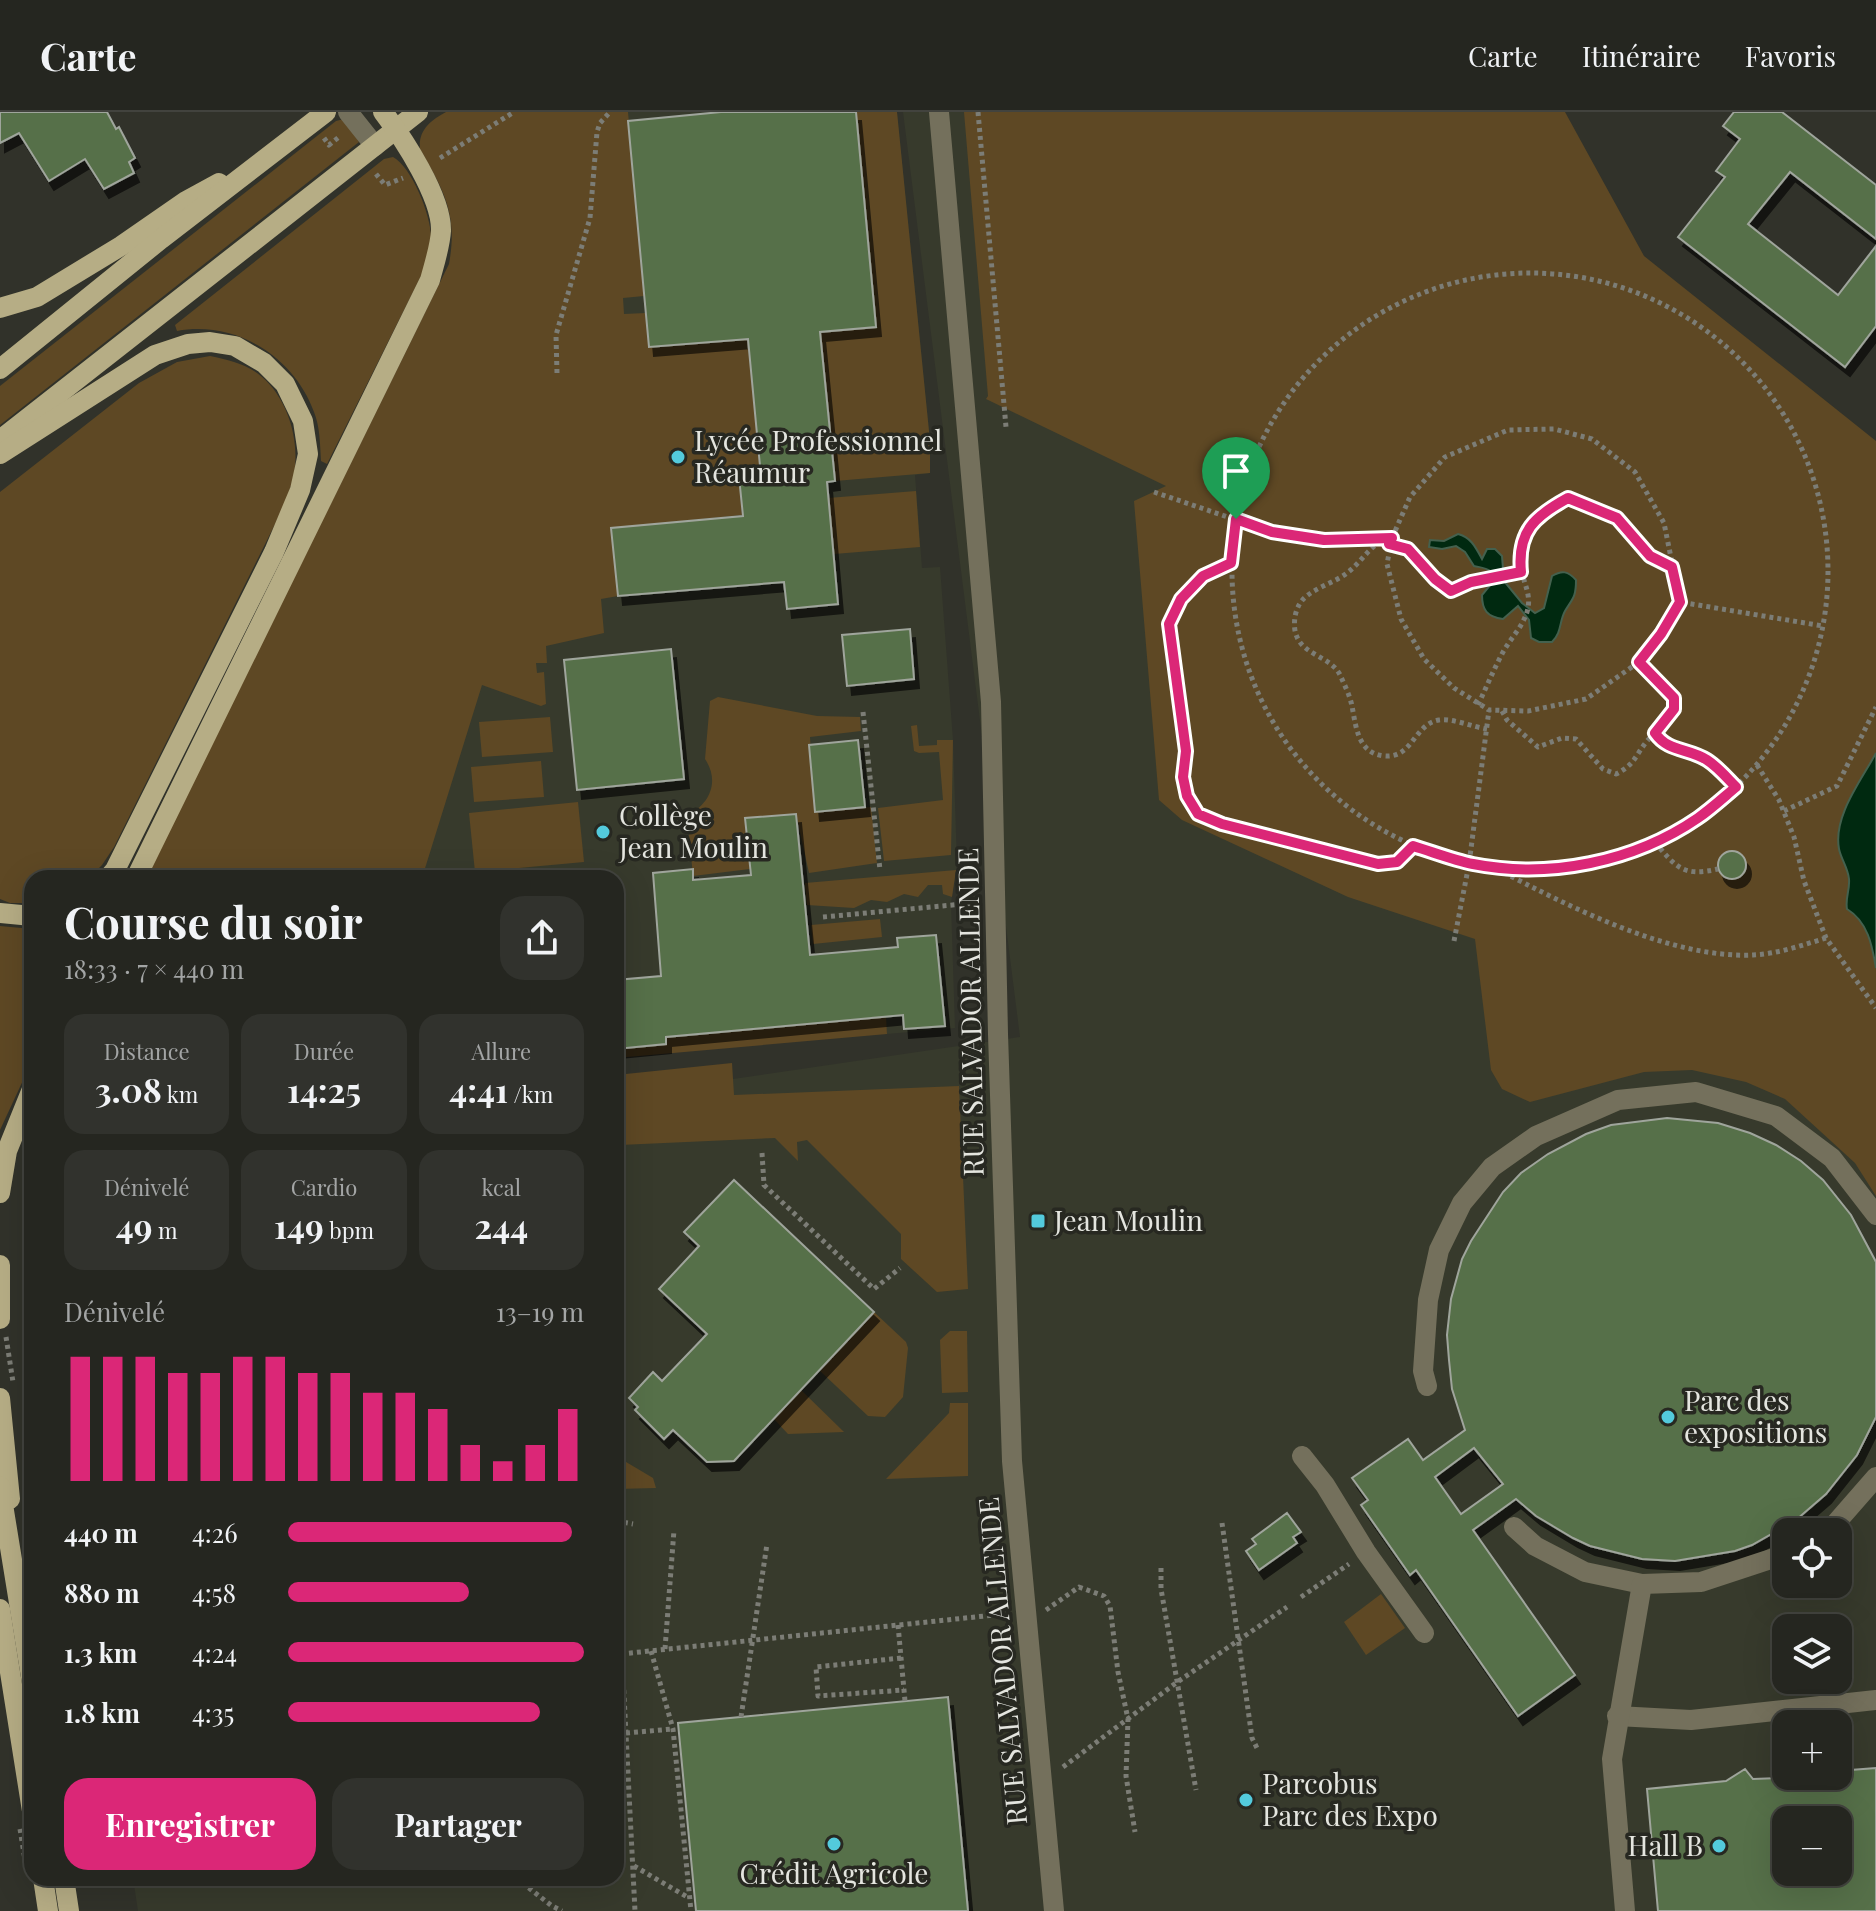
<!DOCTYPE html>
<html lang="fr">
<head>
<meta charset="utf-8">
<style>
  :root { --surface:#252620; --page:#31322d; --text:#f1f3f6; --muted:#a3a5a5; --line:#42433e; --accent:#db2777 }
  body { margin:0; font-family:"Playfair Display",serif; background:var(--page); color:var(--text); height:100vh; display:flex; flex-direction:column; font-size:30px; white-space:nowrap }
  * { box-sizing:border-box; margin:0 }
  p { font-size:26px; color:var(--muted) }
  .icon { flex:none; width:44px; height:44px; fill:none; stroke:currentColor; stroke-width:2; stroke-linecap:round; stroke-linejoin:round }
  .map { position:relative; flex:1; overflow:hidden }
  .details { position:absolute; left:24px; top:758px; width:600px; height:1016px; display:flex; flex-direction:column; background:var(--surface); border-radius:24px; box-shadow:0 8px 32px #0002,0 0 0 2px var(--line) }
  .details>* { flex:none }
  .tools { position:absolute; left:1772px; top:1406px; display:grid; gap:16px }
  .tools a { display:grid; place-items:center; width:80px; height:80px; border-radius:16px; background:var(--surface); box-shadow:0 8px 32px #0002,0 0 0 2px var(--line); font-size:40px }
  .pin { position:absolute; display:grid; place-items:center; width:68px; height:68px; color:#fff; margin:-82px -34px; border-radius:50% 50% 50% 0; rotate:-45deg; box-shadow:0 0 8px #0007 }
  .pin .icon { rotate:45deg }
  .round { display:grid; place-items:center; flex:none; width:84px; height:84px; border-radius:24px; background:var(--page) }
  .headline { display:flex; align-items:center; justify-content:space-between; height:136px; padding:0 40px }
  h1 { font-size:44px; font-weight:700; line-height:60px }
  .metrics { display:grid; grid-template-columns:repeat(3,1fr); gap:12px; height:136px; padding:8px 40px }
  .metrics div { display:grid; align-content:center; border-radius:20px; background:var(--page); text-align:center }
  .metrics b { font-size:34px; font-weight:700 }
  .metrics small { font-size:22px; font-weight:400 }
  .metrics p { font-size:22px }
  .chart { height:224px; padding:16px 40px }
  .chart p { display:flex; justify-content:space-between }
  .chart svg { width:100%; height:144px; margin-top:8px; stroke:var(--accent); stroke-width:6 }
  .primary-button { display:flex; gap:16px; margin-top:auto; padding:16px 40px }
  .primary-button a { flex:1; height:92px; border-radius:24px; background:var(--accent); color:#fff; font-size:32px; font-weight:700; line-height:92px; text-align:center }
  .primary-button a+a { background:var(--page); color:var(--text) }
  ul { padding:0 40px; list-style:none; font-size:26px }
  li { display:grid; grid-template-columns:128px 96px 1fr; align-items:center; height:60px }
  li i { height:20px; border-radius:10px; background:var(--accent) }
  header { display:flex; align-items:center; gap:48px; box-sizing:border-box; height:112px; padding:0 40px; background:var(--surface); border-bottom:2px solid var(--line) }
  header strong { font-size:38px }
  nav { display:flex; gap:44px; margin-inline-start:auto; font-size:28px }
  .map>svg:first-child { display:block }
  .built { fill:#373a2c; fill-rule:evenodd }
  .green { fill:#5e4824 }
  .water { fill:#002910; stroke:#44614e; stroke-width:2 }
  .building { fill:#576f48; stroke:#9fa59c; stroke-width:2; fill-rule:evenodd; filter:url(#shadow) }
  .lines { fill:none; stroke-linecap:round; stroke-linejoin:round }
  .path { stroke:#7c7d76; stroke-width:5; stroke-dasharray:4 4; stroke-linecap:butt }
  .minor { stroke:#74705c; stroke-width:20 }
  .major { stroke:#b6ad85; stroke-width:20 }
  .route-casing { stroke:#fff; stroke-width:16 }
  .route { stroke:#db2777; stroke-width:10 }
  .poi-dot { fill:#53cadc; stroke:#272821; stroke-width:3 }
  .labels { text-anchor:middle; stroke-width:7; stroke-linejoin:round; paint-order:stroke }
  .poi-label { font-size:28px; fill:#e4e5df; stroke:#272821; text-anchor:start }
  .street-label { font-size:28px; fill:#e4e5df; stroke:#272821 }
</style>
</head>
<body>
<header>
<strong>Carte</strong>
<nav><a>Carte</a><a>Itinéraire</a><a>Favoris</a></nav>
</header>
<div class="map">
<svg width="1876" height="1799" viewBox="0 0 1876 1799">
  <defs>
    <filter id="shadow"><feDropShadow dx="5" dy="9" stdDeviation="0" flood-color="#0009"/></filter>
  </defs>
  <rect width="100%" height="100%" fill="#31322a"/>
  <!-- built -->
  <g class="built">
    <polygon points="591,0 897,0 930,329 930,361 915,363 922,456 940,455 953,628 957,752 951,791 955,916 887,922 885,905 666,925 666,932 616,937 616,766 228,766"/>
    <path d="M 903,0 L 1553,0 L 1876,609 L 1876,1799 L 138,1799 L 133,1766 L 616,1766 L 616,984 L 1020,925 ZM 1786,1420 L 1838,1420 L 1838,1472 L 1786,1472 ZM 1786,1516 L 1838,1516 L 1838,1568 L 1786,1568 ZM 1786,1612 L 1838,1612 L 1838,1664 L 1786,1664 ZM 1786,1708 L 1838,1708 L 1838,1760 L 1786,1760 Z"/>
  </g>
  <!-- green -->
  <g class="green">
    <path d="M 446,0 L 628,0 L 644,184 L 623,186 L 624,202 L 646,201 L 649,235 L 748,227 L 760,354 L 738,356 L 742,403 L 612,416 L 618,484 L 601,487 L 604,521 L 546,534 L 547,551 L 536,551 L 537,561 L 544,560 L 546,592 L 541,594 L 482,573 L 422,766 L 146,766 L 449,152 C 458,102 444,79 420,37 C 418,18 431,8 446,0 Z"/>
    <polygon points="856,0 897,0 930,329 930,361 835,369 820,220 876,214"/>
    <polygon points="964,0 1565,0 1644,144 1876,329 1876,1084 1855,1051 1785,987 1746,970 1692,958 1644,960 1530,990 1502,977 1491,958 1475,827 1348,785 1182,708 1159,688 1134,389 1166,374 986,287 988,284"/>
    <polygon points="344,7 359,30 0,313 0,274 336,9"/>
    <path d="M 393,45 C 412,55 433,107 431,129 C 430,139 426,150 423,160 L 327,352 L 321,349 C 320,332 320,315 314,300 C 294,244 235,208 177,219 L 175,213 L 384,47 Z"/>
    <path d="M 210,244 C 229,248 247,252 262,265 C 288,287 300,329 294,362 C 292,372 288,382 285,392 L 114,735 L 102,753 L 89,766 L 32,766 L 32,791 L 10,791 L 0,787 L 0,380 L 139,271 L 177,250 Z"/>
    <polygon points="916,379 920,435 834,442 828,386"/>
    <path d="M 718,585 L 817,604 L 860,605 L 861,619 L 810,625 L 815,700 L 871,695 L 877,751 L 809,761 L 796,702 L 746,706 L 750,757 L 693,764 L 687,703 C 710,693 720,669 705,647 L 710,589 Z"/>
    <polygon points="550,605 553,640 482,645 479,610"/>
    <polygon points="917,613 919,634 937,633 937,628 953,628 951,743 884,749 878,696 943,688 939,640 919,641 914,639 911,614"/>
    <polygon points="541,649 544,685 474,690 471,655"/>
    <polygon points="578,690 584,750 475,760 469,701"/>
    <polygon points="956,758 952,785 943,782 942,773 928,773 918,785 904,782 887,790 871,788 854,796 807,793 805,771"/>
    <polygon points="880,807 882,825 813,832 811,813"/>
    <polygon points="0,814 32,817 32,949 0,1018"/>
    <polygon points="886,905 887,922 616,946 616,937 666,932 666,925"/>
    <polygon points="732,951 734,983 959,974 968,1177 937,1180 901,1147 901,1122 807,1028 797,1030 798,1049 775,1026 620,1033 616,1037 616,963"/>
    <polygon points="874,1200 906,1230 908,1236 903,1285 885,1305 868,1304 820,1259"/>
    <polygon points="950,1219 967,1219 968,1280 942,1281 940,1228"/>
    <polygon points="801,1278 844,1320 788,1322 774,1307"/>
    <polygon points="950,1291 968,1291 968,1364 886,1367 949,1301"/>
    <polygon points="616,1344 653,1366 656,1376 616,1377"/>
    <polygon points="1381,1482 1405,1516 1366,1543 1344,1510"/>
  </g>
  <!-- water -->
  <g class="water">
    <path d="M 1458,422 C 1471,425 1476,436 1482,447 L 1487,437 L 1495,437 L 1502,444 L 1504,469 L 1522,491 L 1535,501 L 1544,496 L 1552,464 C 1562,458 1568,459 1576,468 C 1576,485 1573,486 1565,499 C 1559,510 1562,520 1552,530 L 1539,530 L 1531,526 L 1529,508 L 1518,494 L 1503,507 C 1487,505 1482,498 1482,483 L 1491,472 L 1496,471 C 1492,456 1488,457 1474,454 L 1465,440 L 1456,434 L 1442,437 L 1429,435 L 1430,428 L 1444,429 Z"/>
    <path d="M 1876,641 L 1876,856 C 1872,833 1868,810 1847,797 C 1845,786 1850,778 1849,767 C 1848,756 1841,747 1839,737 C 1833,704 1861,669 1876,641 Z"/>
  </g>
  <!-- building -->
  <g class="building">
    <polygon points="0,0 107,0 116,17 119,15 135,46 129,50 134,61 104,77 85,47 49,69 19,21 0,31"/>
    <polygon points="721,0 856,0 876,215 820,220 835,369 827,370 838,492 787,497 784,470 618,484 611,416 743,404 738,355 760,354 748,227 649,235 628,9"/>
    <polygon points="1734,0 1782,0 1876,73 1876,127 1790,60 1748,112 1838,183 1876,134 1876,214 1845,255 1678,125 1725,65 1716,59 1740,27 1723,14"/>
    <polygon points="910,517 914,567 847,574 842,523"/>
    <polygon points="671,537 684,667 577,678 564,548"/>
    <polygon points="858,628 865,695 815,700 809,633"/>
    <polygon points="796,702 810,843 898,835 897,826 936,823 945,914 904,917 903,903 666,925 666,932 616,937 616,868 661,864 653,761 693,757 693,768 751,763 745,706"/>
    <circle cx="1732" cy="753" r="14"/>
    <path d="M 1667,1006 L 1718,1011 L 1750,1021 L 1776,1033 L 1801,1049 L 1823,1068 L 1851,1103 L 1876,1150 L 1876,1305 L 1857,1343 L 1826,1382 L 1796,1408 L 1752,1433 L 1735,1439 L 1675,1449 L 1642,1447 L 1590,1434 L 1573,1426 L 1536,1404 L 1516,1387 L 1473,1418 L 1575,1563 L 1518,1604 L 1416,1458 L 1410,1463 L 1361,1393 L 1368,1388 L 1352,1366 L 1408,1327 L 1423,1348 L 1465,1318 L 1452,1277 L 1449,1248 L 1447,1223 L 1451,1187 L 1462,1147 L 1471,1129 L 1503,1080 L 1521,1061 L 1548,1042 L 1586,1022 L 1611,1013 ZM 1474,1336 L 1503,1372 L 1461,1402 L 1435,1365 Z"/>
    <polygon points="734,1068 874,1200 734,1349 707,1350 673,1318 664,1327 635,1298 638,1295 629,1286 653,1260 662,1269 707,1222 659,1177 699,1134 684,1120"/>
    <polygon points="1287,1401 1301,1420 1293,1425 1297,1431 1259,1458 1246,1439 1256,1432 1252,1427"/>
    <polygon points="948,1585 968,1799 696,1799 678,1611"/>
    <path d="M 1876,1656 L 1876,1799 L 1658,1799 L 1647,1677 L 1726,1669 L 1745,1657 L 1753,1667 L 1838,1664 L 1838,1659 ZM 1786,1708 L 1838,1708 L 1838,1760 L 1786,1760 Z"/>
  </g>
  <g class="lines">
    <!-- path -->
    <g class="path">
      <polyline points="978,0 1006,315"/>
      <polyline points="324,26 329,33 339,25"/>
      <polyline points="440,46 514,0"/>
      <polyline points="376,62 385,73 403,66"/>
      <circle cx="1530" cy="459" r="298"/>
      <polyline points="557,261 556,223 590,106 597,20 600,11 610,0"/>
      <polyline points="1154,380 1272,420 1324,428 1392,426 1387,452 1401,507 1424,547 1454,576 1489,598 1528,599 1586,587 1639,550 1661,522 1680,490 1823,514"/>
      <polyline points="1392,426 1410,385 1445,345 1508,318 1554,317 1592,327 1635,360 1664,411 1680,490"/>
      <polyline points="1231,451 1203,464 1181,487 1169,512 1186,639 1183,665 1187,684 1198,702 1222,712 1378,752 1397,750 1413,734"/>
      <path d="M 1478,593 C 1486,576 1493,559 1502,542 C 1509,528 1522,516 1527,500 C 1532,484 1524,472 1521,457 C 1514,420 1539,402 1568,386 L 1617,406 L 1650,444 L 1672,454"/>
      <path d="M 1502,599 L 1507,608 L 1538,635 L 1562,626 L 1576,627 L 1603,657 L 1616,662 C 1636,652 1635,643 1648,628 C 1657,618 1666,608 1674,597 C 1673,576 1653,564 1640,551"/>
      <polyline points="863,600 880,758"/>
      <path d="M 1487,617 C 1473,615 1452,606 1439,608 C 1414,612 1413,646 1385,644 C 1358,642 1356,615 1352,594 C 1350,584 1345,574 1341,565 C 1333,545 1305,544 1297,525 C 1293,517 1294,503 1298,495 C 1305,478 1333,472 1347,461 C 1359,452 1366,440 1378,431 L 1408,437 L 1435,467 L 1451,479 L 1471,470 L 1521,460"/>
      <path d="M 1655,621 C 1668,640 1688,636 1707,648 C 1718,655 1727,666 1736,675"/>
      <polyline points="1757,653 1779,688 1794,725 1804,769 1826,826 1876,896"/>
      <polyline points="1784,699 1837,674 1876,595"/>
      <path d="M 1655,730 C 1676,756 1684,765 1718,757"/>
      <path d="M 1497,757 C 1568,794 1671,847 1753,843 C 1777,842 1803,833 1826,826"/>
      <polyline points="432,763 433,766"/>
      <polyline points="823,805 974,791"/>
      <polyline points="1454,829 1469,752 1489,598"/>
      <polyline points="762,1041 764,1073 874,1177 900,1156"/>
      <polyline points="6,1225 13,1270"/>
      <polyline points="616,1409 633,1412"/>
      <polyline points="1222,1411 1252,1626 1257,1636"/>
      <polyline points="616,1426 635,1799"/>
      <polyline points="1161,1456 1161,1477 1196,1678"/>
      <polyline points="1301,1485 1349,1452"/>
      <polyline points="1046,1498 1079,1475 1104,1484 1110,1494 1118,1560 1128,1607 1126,1664 1135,1720"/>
      <polyline points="898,1513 905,1589"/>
      <polyline points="665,1537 674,1418"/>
      <polyline points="651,1539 673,1617 691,1799"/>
      <polyline points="621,1542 1004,1502"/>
      <polyline points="901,1546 816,1555 818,1584 904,1578"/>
      <polyline points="741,1605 767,1432"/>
      <polyline points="626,1621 673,1617"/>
      <polyline points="1063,1655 1176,1571 1287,1495"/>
      <polyline points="20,1717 26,1754"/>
      <polyline points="634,1754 689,1786"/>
      <polyline points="516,1766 552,1794 562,1799"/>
    </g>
    <!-- minor -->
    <g class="minor">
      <polyline points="348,0 375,34"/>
      <polyline points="939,0 991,590 998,922 1012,1349 1054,1799"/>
      <polyline points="1427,1274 1423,1259 1428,1188 1439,1138 1462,1091 1492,1055 1536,1024 1618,988 1696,980 1776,1004 1832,1046 1876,1103"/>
      <polyline points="1302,1344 1325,1373 1366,1440 1424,1521"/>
      <polyline points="1514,1415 1535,1434 1585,1460 1642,1472"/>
      <polyline points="1828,1420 1876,1365"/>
      <polyline points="1617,1604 1691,1608 1876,1588"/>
      <polyline points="1625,1799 1612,1647 1642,1472 1701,1470 1786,1442"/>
    </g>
    <!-- major -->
    <g class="major">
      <polyline points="0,196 37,185 121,134 186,89 219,71"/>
      <polyline points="0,257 161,127 326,0"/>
      <polyline points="0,328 418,0"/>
      <polyline points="0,342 155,243 188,232 210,230 235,234 264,251 285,272 303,309 308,342 300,378 274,440 115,758 108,766"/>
      <path d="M 136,766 L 430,168 C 434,153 440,135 441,119 C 442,85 403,26 383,0"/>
      <polyline points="0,801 32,804"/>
      <polyline points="0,1081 7,1039 32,977"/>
      <polyline points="0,1153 0,1207"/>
      <polyline points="0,1286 10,1387"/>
      <polyline points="0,1374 32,1571"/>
      <polyline points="0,1497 32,1699"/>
      <polyline points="43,1766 48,1799"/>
      <polyline points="64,1766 69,1799"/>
    </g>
  </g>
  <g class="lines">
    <!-- route casing -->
    <g class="route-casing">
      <path id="route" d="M 1568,386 L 1617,406 L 1650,444 L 1672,455 L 1680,490 L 1661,522 L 1639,550 L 1674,586 L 1674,597 L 1655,621 C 1668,640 1688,636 1707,648 C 1718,655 1727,666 1736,675 C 1724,685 1711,697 1698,706 C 1634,750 1549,767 1473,752 C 1453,748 1433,740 1413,734 L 1397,750 L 1378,752 L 1222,712 L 1198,702 L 1187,684 L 1183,665 L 1186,639 L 1169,512 L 1181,487 L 1203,464 L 1231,451 L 1236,407 L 1272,420 L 1324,428 L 1392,426 L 1389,432 L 1408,437 L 1435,467 L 1451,479 L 1471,470 L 1521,460 C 1517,419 1535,404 1568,386 Z"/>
    </g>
    <!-- route -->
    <use href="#route" class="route"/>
  </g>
  <!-- markers -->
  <g class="poi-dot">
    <circle cx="678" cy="345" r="8"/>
    <circle cx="603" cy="720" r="8"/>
    <rect x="1030" y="1101" width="16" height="16" rx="4"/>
    <circle cx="1668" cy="1305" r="8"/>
    <circle cx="1246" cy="1688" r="8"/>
    <circle cx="834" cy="1732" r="8"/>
    <circle cx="1719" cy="1734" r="8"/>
  </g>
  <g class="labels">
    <!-- poi labels -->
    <g class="poi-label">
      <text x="694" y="339">Lycée Professionnel<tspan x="694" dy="32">Réaumur</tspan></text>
      <text x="619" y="714">Collège<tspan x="619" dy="32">Jean Moulin</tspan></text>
      <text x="1054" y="1119">Jean Moulin</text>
      <text x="1684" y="1299">Parc des<tspan x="1684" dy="32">expositions</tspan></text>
      <text x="1262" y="1682">Parcobus<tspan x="1262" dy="32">Parc des Expo</tspan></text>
      <text x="1703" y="1744" text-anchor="end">Hall B</text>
      <text x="834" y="1772" text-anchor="middle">Crédit Agricole</text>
    </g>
    <!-- street labels -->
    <g class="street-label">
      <text transform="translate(971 900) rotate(-91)" y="10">RUE SALVADOR ALLENDE</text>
      <text transform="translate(1003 1549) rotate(-95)" y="10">RUE SALVADOR ALLENDE</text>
    </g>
  </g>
</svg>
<div class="tools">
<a><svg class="icon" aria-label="locate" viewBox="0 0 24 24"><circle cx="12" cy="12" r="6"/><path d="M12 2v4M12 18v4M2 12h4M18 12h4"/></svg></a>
<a><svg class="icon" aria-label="layers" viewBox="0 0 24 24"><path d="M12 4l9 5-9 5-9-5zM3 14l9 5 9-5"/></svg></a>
<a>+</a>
<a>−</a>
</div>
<div class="pin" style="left:1236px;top:407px;background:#1e9e55"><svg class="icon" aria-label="arrive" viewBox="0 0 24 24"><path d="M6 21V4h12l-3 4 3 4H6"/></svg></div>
<section class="details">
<div class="headline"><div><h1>Course du soir</h1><p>18:33 · 7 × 440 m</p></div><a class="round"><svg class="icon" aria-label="share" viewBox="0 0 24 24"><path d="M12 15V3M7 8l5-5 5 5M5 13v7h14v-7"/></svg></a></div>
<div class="metrics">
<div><p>Distance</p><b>3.08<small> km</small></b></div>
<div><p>Durée</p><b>14:25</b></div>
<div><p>Allure</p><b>4:41<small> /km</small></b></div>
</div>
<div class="metrics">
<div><p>Dénivelé</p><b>49<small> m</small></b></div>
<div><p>Cardio</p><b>149<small> bpm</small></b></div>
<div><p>kcal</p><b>244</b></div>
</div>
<div class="chart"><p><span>Dénivelé</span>13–19 m</p>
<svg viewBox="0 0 160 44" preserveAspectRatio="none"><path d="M5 44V6M15 44V6M25 44V6M35 44V11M45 44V11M55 44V6M65 44V6M75 44V11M85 44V11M95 44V17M105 44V17M115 44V22M125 44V33M135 44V38M145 44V33M155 44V22"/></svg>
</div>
<ul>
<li><b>440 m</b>4:26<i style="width:96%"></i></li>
<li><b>880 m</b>4:58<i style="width:61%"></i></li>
<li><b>1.3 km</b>4:24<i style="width:100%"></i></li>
<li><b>1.8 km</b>4:35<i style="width:85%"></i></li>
</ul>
<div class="primary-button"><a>Enregistrer</a><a>Partager</a></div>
</section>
</div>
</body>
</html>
